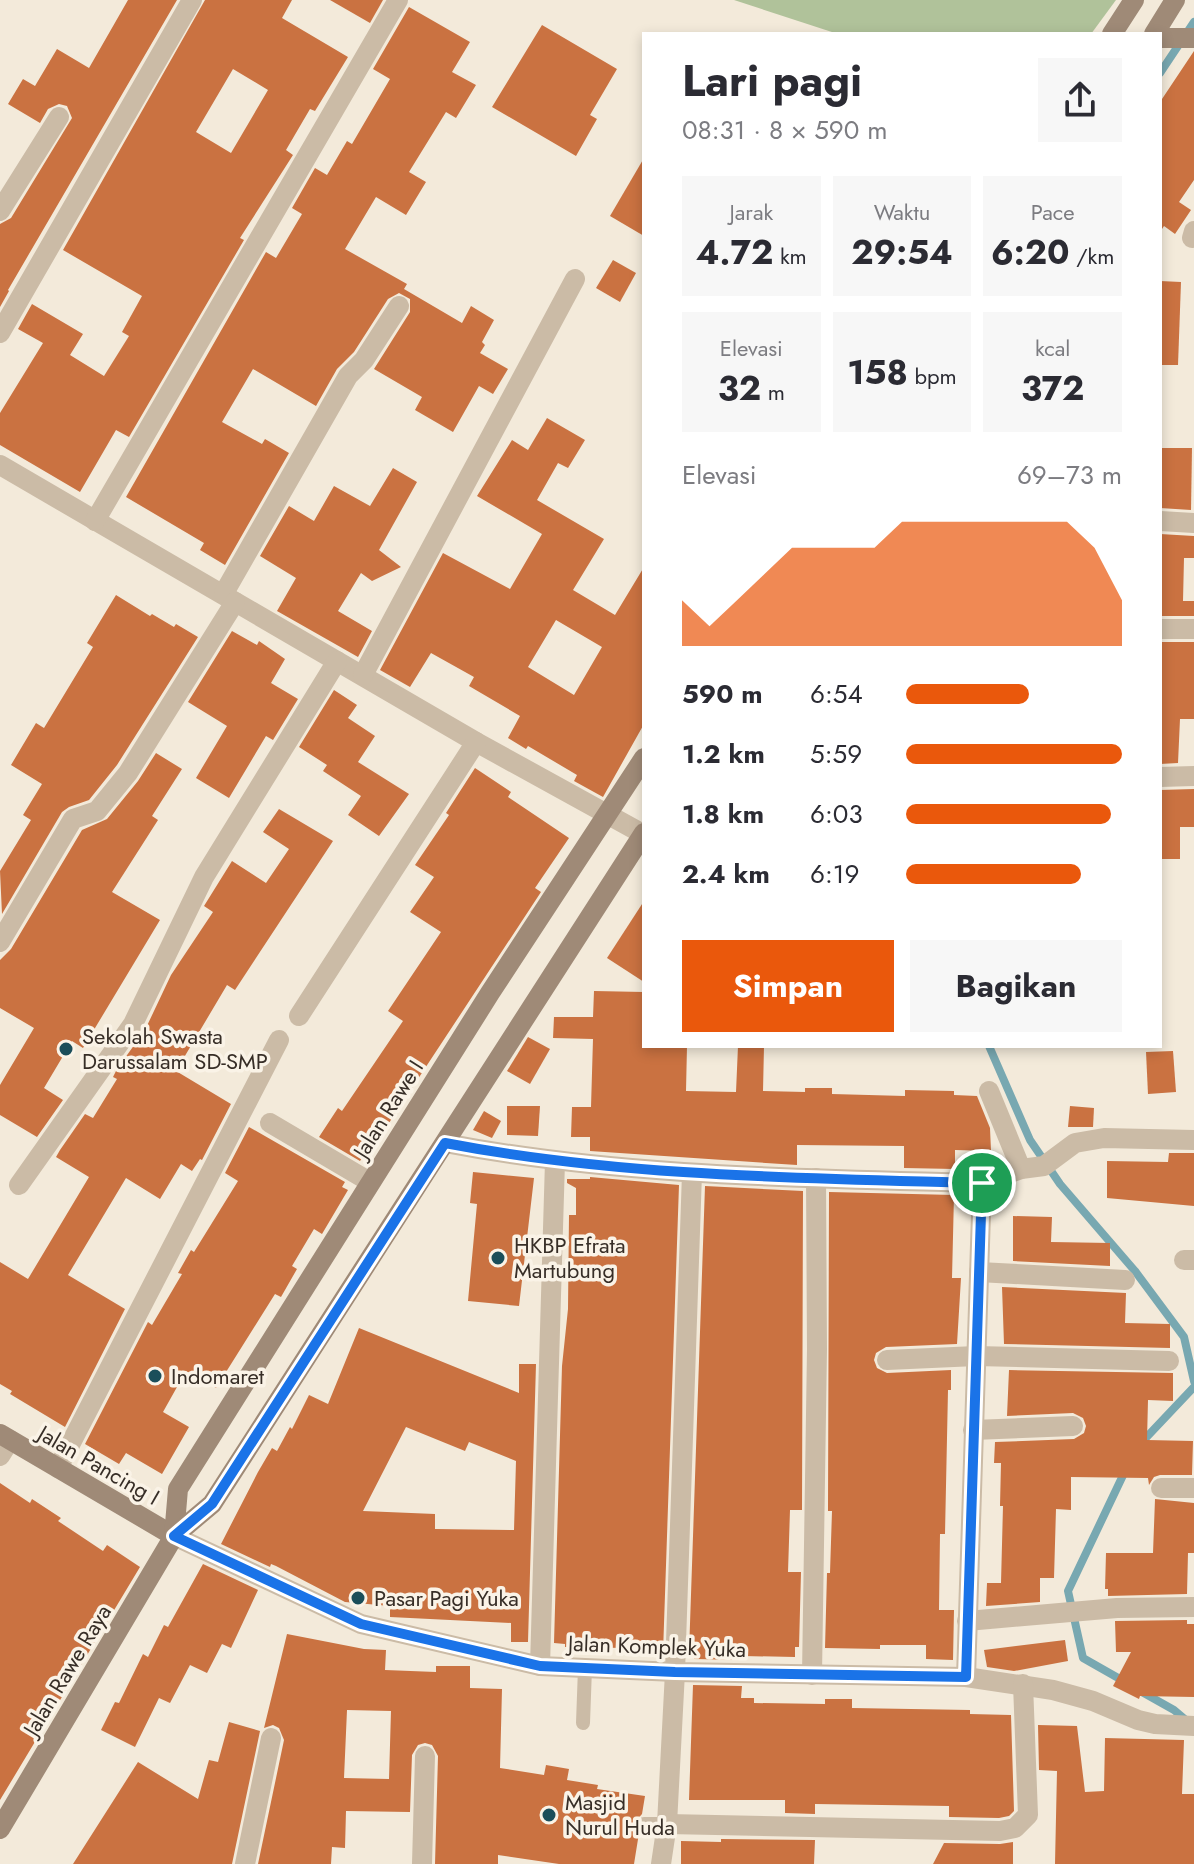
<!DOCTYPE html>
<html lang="id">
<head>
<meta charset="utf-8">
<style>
  :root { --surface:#fff; --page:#f7f7f7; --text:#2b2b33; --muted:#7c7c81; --accent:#ea580c }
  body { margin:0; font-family:Jost,sans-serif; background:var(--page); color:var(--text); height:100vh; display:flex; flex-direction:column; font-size:30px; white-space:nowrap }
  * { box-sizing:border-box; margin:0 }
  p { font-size:26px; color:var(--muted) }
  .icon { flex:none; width:44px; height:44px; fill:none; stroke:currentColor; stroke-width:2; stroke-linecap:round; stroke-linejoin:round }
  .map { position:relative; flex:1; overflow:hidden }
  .panel { position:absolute; left:642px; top:32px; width:520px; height:1016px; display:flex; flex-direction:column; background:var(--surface); border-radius:0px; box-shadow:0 4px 12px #0003 }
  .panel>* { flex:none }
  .pin { position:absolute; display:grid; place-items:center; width:68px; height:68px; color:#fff; margin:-34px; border:4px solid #fff; border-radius:50%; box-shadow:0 2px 8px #0007 }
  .round { display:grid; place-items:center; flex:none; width:84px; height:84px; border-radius:0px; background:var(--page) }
  .summary { display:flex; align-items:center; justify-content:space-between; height:136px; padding:0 40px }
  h1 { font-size:44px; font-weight:700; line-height:60px }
  .figures { display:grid; grid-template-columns:repeat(3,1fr); gap:12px; height:136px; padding:8px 40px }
  .figures div { display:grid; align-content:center; border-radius:0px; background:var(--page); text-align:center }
  .figures b { font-size:34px; font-weight:700 }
  .figures small { font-size:22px; font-weight:400 }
  .figures p { font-size:22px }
  .chart { height:224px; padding:16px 40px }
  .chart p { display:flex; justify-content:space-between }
  .chart svg { width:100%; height:144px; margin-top:8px; fill:var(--accent); opacity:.7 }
  .cta { display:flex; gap:16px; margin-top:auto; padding:16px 40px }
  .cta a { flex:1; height:92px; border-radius:0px; background:var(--accent); color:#fff; font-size:32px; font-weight:700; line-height:92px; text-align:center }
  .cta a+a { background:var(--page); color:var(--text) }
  ul { padding:0 40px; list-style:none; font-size:26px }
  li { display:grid; grid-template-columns:128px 96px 1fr; align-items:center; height:60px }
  li i { height:20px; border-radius:10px; background:var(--accent) }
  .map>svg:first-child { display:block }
  .green { fill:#b0c29a }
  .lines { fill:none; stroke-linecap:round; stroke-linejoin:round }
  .stream { stroke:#78a8b1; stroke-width:8 }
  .building { fill:#ca7241; fill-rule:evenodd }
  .lane { stroke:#cbbba6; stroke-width:14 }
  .street { stroke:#cbbba6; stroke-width:20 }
  .secondary { stroke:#9f8a77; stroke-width:20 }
  .route-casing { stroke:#fff; stroke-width:16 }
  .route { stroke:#1a73e8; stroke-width:10 }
  .poi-dot { fill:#1b4e5a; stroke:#faf3e7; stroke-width:3 }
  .labels { text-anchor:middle; stroke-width:7; stroke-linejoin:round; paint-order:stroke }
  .poi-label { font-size:22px; fill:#372e27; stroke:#faf3e7; text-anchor:start }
  .street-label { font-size:22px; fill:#372e27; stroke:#faf3e7 }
</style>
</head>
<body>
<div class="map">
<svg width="1194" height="1864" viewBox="0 0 1194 1864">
  <rect width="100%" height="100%" fill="#f3eada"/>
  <!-- green -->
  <polygon class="green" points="734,0 1116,0 1091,34 838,34"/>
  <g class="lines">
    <!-- stream -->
    <g class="stream">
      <polyline points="1160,73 1194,22"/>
      <polyline points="989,1046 1030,1140 1060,1184 1135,1271 1184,1337 1194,1381"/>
      <polyline points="1141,1443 1194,1387"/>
      <polyline points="1126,1469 1068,1591 1083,1658 1127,1683"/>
      <polyline points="1142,1692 1174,1710 1187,1721"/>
    </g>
  </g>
  <!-- building -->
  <g class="building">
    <polygon points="128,0 177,0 8,290 9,291 0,307 0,224 11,218 72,118 67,106 59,104 48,109 40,123 8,104 23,79 35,86 57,49 89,68"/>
    <path d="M 205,0 L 292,0 L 282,18 L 348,57 L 315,111 L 310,109 L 286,150 L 293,155 L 240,238 L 244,240 L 129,437 L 116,430 L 80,492 L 0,445 L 0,413 L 43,343 L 18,329 L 32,304 L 83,334 L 70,355 L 104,376 L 129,336 L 122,332 L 142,296 L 63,250 ZM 233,69 L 268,90 L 231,153 L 196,132 Z"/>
    <polygon points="330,0 383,0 370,23"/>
    <polygon points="409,7 470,42 452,72 476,85 456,118 446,112 409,172 426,182 406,215 376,197 345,249 407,284 404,289 462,323 471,306 494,320 482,342 485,345 480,353 508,369 493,394 479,386 453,432 415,410 422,397 374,369 410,312 410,299 399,293 388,299 354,352 337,369 316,406 253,369 222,422 262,444 265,439 289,453 225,565 200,550 204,543 126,497 266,252 276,258 302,214 292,208 315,168 327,175 347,141 352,144 390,79 373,69"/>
    <polygon points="542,25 617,69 590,115 597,119 576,156 492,107"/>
    <polygon points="1194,51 1194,180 1179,202 1191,210 1175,234 1164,226 1160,232 1160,102"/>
    <polygon points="644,158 644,236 610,216"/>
    <polygon points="613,260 636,273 620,302 596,288"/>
    <polygon points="1160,281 1181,282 1178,365 1160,365"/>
    <path d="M 547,418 L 585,440 L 568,468 L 558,463 L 537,500 L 604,539 L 573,590 L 615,615 L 644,567 L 644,724 L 603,797 L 574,781 L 577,775 L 528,746 L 526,749 L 508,738 L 520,716 L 469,686 L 474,677 L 431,653 L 410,687 L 380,670 L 443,553 L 510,589 L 542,534 L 477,496 L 512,440 L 528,450 ZM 556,620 L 602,647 L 574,695 L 528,667 Z"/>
    <polygon points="1160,448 1192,448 1191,510 1160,508"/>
    <polygon points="393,468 417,482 379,550 401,567 372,581 361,573 338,611 372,631 358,657 277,611 296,578 260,556 289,506 314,521 334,486 370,506"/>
    <polygon points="1160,534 1194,536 1194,558 1184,558 1183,601 1194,601 1194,616 1160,616"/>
    <polygon points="116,595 150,616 152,614 174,627 176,624 198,637 117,765 89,800 69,807 62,812 2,914 0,871 31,820 23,815 42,784 11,765 36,723 44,728 93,647 87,643"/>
    <polygon points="232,631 257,645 259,641 285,659 271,683 298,699 273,740 266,736 229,798 196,778 227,726 188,702"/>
    <polygon points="1160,642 1194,642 1194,719 1180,719 1178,763 1160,764"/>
    <polygon points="334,690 357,705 348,718 375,736 358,762 409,794 379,836 348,815 361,796 323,771 327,765 299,747"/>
    <polygon points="156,753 182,769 152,816 158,820 112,892 160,920 83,1048 72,1041 44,1088 63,1100 37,1137 0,1115 0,1085 34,1028 0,1008 0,960 11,949 82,830 107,819 138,781"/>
    <polygon points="475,768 511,792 508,797 569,838 535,888 541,892 385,1129 382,1128 360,1161 319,1137 338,1108 342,1111 403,1021 388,1011 441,932 410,912 434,877 415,865 449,815 446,813"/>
    <polygon points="1194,789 1194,827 1180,827 1180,859 1160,859 1160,790"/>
    <polygon points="279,809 333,841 235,990 227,985 176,1071 231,1104 202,1160 200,1159 192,1171 181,1164 160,1199 126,1178 68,1275 125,1309 65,1427 10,1394 12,1391 0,1384 0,1262 28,1279 89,1177 56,1157 60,1150 85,1114 93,1118 117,1079 113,1077 117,1069 145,1030 171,975 213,912 204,906 232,861 266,883 289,849 263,832"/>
    <polygon points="644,901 644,982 607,958"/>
    <polygon points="594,991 644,992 644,1046 687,1046 686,1091 736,1092 738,1046 764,1046 763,1091 805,1092 805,1088 832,1088 832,1094 905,1096 905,1090 954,1091 954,1095 977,1096 990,1128 991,1151 955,1150 955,1169 904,1168 904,1146 797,1145 797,1165 590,1151 590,1137 571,1137 572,1107 591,1107 593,1039 553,1038 554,1017 593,1017"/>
    <polygon points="528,1037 550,1049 530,1084 507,1071"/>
    <polygon points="1173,1051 1176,1092 1148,1094 1146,1052"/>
    <polygon points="507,1106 540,1106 538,1136 507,1135"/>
    <polygon points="1070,1106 1094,1108 1093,1127 1068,1127"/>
    <polygon points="484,1111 501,1121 492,1138 473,1130"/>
    <polygon points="249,1127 345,1182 342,1187 348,1190 322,1234 314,1229 292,1266 297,1269 281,1297 275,1294 216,1388 186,1371 163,1412 189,1427 162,1474 126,1453 119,1464 85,1444 148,1322 152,1325 182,1274 178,1273 191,1250 194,1252 238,1181 225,1173"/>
    <polygon points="1169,1153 1194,1153 1194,1206 1107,1198 1107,1161 1168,1162"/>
    <polygon points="473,1172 534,1178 519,1306 468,1301 477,1204 470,1203"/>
    <polygon points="590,1177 679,1185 663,1653 625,1652 625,1648 565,1647 565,1644 554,1643 562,1366 568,1309 569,1215 576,1215 576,1188 567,1183 567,1179 590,1179"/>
    <polygon points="705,1186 803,1191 802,1510 790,1510 788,1572 801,1572 799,1647 795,1647 795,1657 743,1656 742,1660 694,1659 694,1654 689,1653"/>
    <polygon points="829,1192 954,1195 952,1278 961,1278 957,1344 886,1347 876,1353 874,1360 877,1368 887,1373 951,1370 951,1390 948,1390 945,1534 940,1534 939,1610 954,1610 953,1660 926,1659 926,1645 880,1645 880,1649 825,1648 827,1573 830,1573 832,1511 828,1511"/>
    <polygon points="1013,1216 1052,1217 1051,1242 1110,1243 1110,1266 1013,1261"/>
    <polygon points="1002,1287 1126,1293 1125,1323 1170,1324 1170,1348 1004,1344"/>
    <path d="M 359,1328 L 519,1393 L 519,1364 L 536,1364 L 528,1642 L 511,1642 L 511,1623 L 390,1617 L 390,1606 L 345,1602 L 276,1566 L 271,1564 L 270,1567 L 221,1544 L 258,1472 L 272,1448 L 277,1451 L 290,1427 L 292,1429 L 309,1395 L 328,1404 ZM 406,1427 L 465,1451 L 469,1442 L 516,1461 L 514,1530 L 435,1529 L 435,1514 L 363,1511 Z"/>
    <polygon points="1009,1370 1173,1373 1173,1401 1148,1400 1147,1440 1193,1441 1192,1475 1160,1475 1154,1477 1149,1485 1148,1478 1071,1477 1071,1510 1056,1509 1054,1578 1040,1578 1040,1602 986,1606 987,1583 1001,1583 1003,1506 1000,1506 1001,1463 994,1463 995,1442 1074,1439 1084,1433 1086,1426 1083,1418 1073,1413 1007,1416"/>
    <polygon points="0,1483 30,1503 32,1499 61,1518 58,1521 103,1551 107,1545 140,1567 0,1800"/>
    <polygon points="1155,1499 1194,1503 1194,1553 1188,1553 1187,1594 1108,1596 1108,1589 1105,1589 1106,1553 1153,1553"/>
    <polygon points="203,1564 258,1590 231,1648 222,1644 207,1673 190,1665 170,1703 159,1698 135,1747 101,1730 115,1702 119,1703 143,1654 148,1657 164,1625 168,1627"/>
    <polygon points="1187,1620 1187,1624 1194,1624 1194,1697 1140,1696 1139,1699 1113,1686 1131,1652 1116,1652 1115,1621"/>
    <path d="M 287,1634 L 364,1649 L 386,1650 L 385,1670 L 436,1672 L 436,1666 L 470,1666 L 470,1688 L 502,1689 L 500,1768 L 544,1775 L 546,1765 L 569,1769 L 567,1780 L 598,1785 L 597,1789 L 645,1796 L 642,1814 L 634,1823 L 639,1833 L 634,1864 L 559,1864 L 498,1855 L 498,1864 L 435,1864 L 438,1756 L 432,1745 L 425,1743 L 418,1745 L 412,1755 L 410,1812 L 346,1811 L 345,1848 L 332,1847 L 331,1864 L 258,1864 L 284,1740 L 279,1728 L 273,1725 L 264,1728 ZM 347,1710 L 391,1711 L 389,1779 L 344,1778 Z"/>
    <polygon points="1065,1640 1068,1661 1014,1671 987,1667 984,1650"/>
    <polygon points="693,1685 742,1686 741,1698 754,1698 754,1703 825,1704 825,1699 852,1699 852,1708 970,1710 970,1714 1011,1715 1014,1811 1009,1816 999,1818 949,1817 949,1806 815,1804 815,1814 785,1813 785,1800 689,1800"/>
    <polygon points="229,1722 260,1731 232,1864 73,1864 138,1762 198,1799 209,1760 218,1762"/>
    <polygon points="1038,1725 1077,1726 1085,1792 1104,1791 1105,1738 1184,1740 1182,1794 1194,1794 1194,1864 1055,1864 1057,1771 1039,1770"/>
    <polygon points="721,1839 815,1840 814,1864 681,1864 681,1841 721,1842"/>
    <polygon points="1013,1842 1013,1864 933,1864 944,1843 1000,1844"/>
  </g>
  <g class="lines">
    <!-- lane -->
    <g class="lane">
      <polyline points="583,1723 585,1668"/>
      <polyline points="644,1824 667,1824"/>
    </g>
    <!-- street -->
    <g class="street">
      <polyline points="0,211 59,117"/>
      <polyline points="1192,238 1194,231"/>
      <polyline points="0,333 192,0"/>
      <polyline points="0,465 476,742 643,834"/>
      <polyline points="95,521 398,0"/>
      <polyline points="1160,521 1194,523"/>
      <polyline points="224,593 348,376 364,360 399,306"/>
      <polyline points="1160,629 1194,629"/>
      <polyline points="363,675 575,279"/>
      <polyline points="1160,777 1194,776"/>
      <polyline points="0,942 73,819 97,811 128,773 235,602"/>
      <polyline points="299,1016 476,742"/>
      <polyline points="989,1091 1021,1169"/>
      <polyline points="270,1123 370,1182"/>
      <path d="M 445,1143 C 622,1177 803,1178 982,1183 L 1021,1169 L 1044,1166 L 1075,1143 L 1104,1138 L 1194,1140"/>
      <polyline points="19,1185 133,1024 204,877 337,661"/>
      <polyline points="1184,1260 1194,1260"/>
      <polyline points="979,1272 1125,1280"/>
      <polyline points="887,1360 976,1356 1169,1361"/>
      <polyline points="973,1430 1073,1426"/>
      <polyline points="0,1456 10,1440"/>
      <polyline points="58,1468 279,1040"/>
      <polyline points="1161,1488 1194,1488"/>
      <polyline points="174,1536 361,1624 540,1666 675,1672 966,1677 1053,1690 1093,1701 1138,1720 1155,1724 1194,1726"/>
      <polyline points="967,1621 1117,1608 1194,1607"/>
      <polyline points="540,1666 555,1161"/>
      <polyline points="812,1675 817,1349 816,1178"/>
      <polyline points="966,1677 982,1183"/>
      <polyline points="667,1824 1000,1831 1015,1828 1028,1815 1023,1684"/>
      <polyline points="245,1864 271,1738"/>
      <polyline points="422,1864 425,1756"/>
      <polyline points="661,1864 667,1824 675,1672 692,1173"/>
    </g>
    <!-- secondary -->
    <g class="secondary">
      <polyline points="1112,34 1134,0"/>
      <polyline points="1154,34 1175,0"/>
      <polyline points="1160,38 1194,38"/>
      <polyline points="0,1434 174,1536"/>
      <polyline points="174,1536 178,1489 490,993 644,758"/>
      <polyline points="0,1829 174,1536 212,1504 644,833"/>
    </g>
  </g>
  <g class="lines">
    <!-- route casing -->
    <g class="route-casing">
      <path id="route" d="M 445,1143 C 622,1177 803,1178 982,1183 L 966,1677 L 675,1672 L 540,1666 L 361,1624 L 174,1536 L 212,1504 Z"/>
    </g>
    <!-- route -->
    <use href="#route" class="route"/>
  </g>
  <!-- markers -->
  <g class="poi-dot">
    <circle cx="66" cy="1049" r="8"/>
    <circle cx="498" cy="1258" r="8"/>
    <circle cx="155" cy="1376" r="8"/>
    <circle cx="358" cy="1598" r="8"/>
    <circle cx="549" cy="1815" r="8"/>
  </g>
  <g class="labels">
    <!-- poi labels -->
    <g class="poi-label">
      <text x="82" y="1044">Sekolah Swasta<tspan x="82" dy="25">Darussalam SD-SMP</tspan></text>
      <text x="514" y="1253">HKBP Efrata<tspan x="514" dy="25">Martubung</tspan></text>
      <text x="171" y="1384">Indomaret</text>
      <text x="374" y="1606">Pasar Pagi Yuka</text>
      <text x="565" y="1810">Masjid<tspan x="565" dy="25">Nurul Huda</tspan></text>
    </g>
    <!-- street labels -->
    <g class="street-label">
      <text transform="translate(388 1109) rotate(-58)" y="8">Jalan Rawe I</text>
      <text transform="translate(99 1465) rotate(30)" y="8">Jalan Pancing I</text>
      <text transform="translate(657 1646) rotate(2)" y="8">Jalan Komplek Yuka</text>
      <text transform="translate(67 1670) rotate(-59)" y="8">Jalan Rawe Raya</text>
    </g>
  </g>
</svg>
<div class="pin" style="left:982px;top:1183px;background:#1e9e55"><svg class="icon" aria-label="arrive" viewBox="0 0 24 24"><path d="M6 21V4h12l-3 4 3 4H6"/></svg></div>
<section class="panel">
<div class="summary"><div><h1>Lari pagi</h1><p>08:31 · 8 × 590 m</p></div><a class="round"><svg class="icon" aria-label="share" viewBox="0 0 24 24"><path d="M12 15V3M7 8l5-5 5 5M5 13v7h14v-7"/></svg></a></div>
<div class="figures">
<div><p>Jarak</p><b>4.72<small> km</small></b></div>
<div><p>Waktu</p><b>29:54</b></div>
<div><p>Pace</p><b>6:20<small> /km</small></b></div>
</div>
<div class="figures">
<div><p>Elevasi</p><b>32<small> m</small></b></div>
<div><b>158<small> bpm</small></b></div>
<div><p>kcal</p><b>372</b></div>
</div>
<div class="chart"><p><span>Elevasi</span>69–73 m</p>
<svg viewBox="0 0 160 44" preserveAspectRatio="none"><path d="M0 44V30L10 38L20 30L30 22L40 14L50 14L60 14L70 14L80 6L90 6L100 6L110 6L120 6L130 6L140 6L150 14L160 30V44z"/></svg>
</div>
<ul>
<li><b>590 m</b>6:54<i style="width:57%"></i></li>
<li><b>1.2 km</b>5:59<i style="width:100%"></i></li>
<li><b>1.8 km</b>6:03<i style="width:95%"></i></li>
<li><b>2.4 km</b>6:19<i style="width:81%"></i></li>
</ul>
<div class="cta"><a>Simpan</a><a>Bagikan</a></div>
</section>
</div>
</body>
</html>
